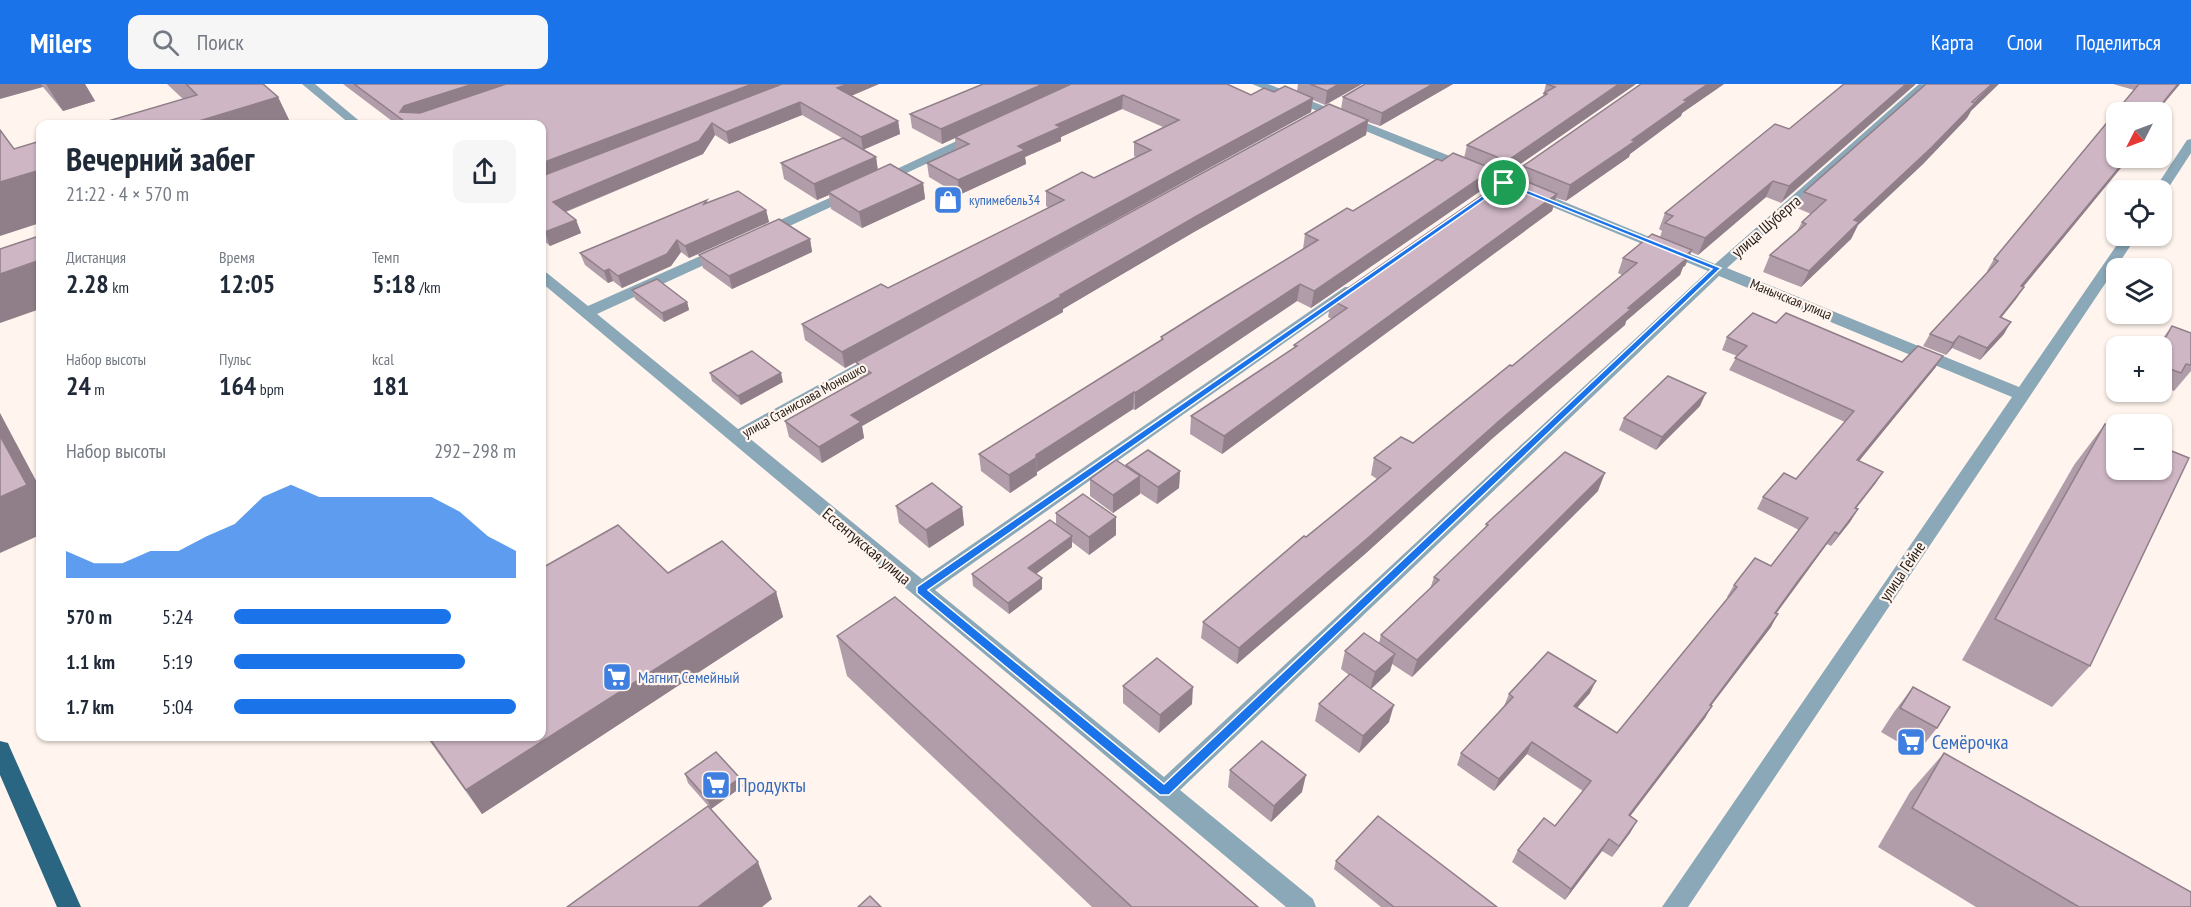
<!DOCTYPE html>
<html lang="ru">
<head>
<meta charset="utf-8">
<style>
  :root { --surface:#fff; --page:#f6f6f7; --text:#1f2937; --muted:#747a83; --accent:#1a73e8 }
  body { margin:0; font-family:"PT Sans Narrow",sans-serif; background:var(--page); color:var(--text); height:100vh; display:flex; flex-direction:column; font-size:22px; white-space:nowrap }
  * { box-sizing:border-box; margin:0 }
  p { font-size:20px; color:var(--muted) }
  .icon { flex:none; width:33px; height:33px; fill:none; stroke:currentColor; stroke-width:2; stroke-linecap:round; stroke-linejoin:round }
  .map { position:relative; flex:1; overflow:hidden }
  .sheet { position:absolute; left:36px; top:36px; width:510px; height:621px; display:flex; flex-direction:column; background:var(--surface); border-radius:12px; box-shadow:0 2px 4px #0004 }
  .sheet>* { flex:none }
  .needle { width:39px; rotate:228deg }
  .tools { position:absolute; left:2106px; top:18px; display:grid; gap:12px }
  .tools a { display:grid; place-items:center; width:66px; height:66px; border-radius:12px; background:var(--surface); box-shadow:0 2px 4px #0004; font-size:30px }
  .pin { position:absolute; display:grid; place-items:center; width:51px; height:51px; color:#fff; margin:-26px; border:3px solid #fff; border-radius:50%; box-shadow:0 2px 6px #0007 }
  .round { display:grid; place-items:center; flex:none; width:63px; height:63px; border-radius:12px; background:var(--page) }
  .overview { display:flex; align-items:center; justify-content:space-between; height:102px; padding:0 30px }
  h1 { font-size:33px; font-weight:600; line-height:45px }
  .metrics { display:grid; grid-template-columns:repeat(3,1fr); gap:9px; height:102px; padding:6px 30px }
  .metrics div { display:grid; align-content:center }
  .metrics b { font-size:26px; font-weight:600 }
  .metrics small { font-size:16px; font-weight:400 }
  .metrics p { font-size:16px }
  .chart { height:168px; padding:12px 30px }
  .chart p { display:flex; justify-content:space-between }
  .chart svg { width:100%; height:108px; margin-top:6px; fill:var(--accent); opacity:.7 }
  ul { padding:0 30px; list-style:none; font-size:20px }
  li { display:grid; grid-template-columns:96px 72px 1fr; align-items:center; height:45px }
  li i { height:15px; border-radius:8px; background:var(--accent) }
  header { display:flex; align-items:center; gap:36px; box-sizing:border-box; height:84px; padding:0 30px; background:var(--accent); color:#fff }
  header strong { font-size:28px }
  nav { display:flex; gap:33px; margin-inline-start:auto; font-size:21px }
  .search { width:420px; height:54px; background:var(--page); display:flex; align-items:center; gap:15px; box-sizing:border-box; padding:0 21px; border-radius:12px; color:var(--muted); font-size:22px }
  .map>svg:first-child { display:block }
  .lines { fill:none; stroke-linecap:round; stroke-linejoin:round }
  .minor { fill:#8ba8b8; fill-rule:evenodd }
  .major { fill:#2a6682; fill-rule:evenodd }
  .wall { fill:#b19da9 }
  .shaded-wall { fill:#907f89 }
  .building { fill:#ceb6c4; stroke:#907f89; stroke-width:1.5 }
  .route { fill:#1a73e8; stroke:#fff; stroke-width:1.5; fill-rule:evenodd }
  .labels { text-anchor:middle; stroke-width:4.5; stroke-linejoin:round; paint-order:stroke }
  .far-shop-label { font-size:14px; fill:#366cbe; stroke:#fff5ee; text-anchor:start }
  .far-street-label { font-size:14px; fill:#231b15; stroke:#fff5ee }
  .street-label { font-size:16px; fill:#231b15; stroke:#fff5ee }
  .shop-label { font-size:16px; fill:#366cbe; stroke:#fff5ee; text-anchor:start }
  .near-shop-label { font-size:20px; fill:#366cbe; stroke:#fff5ee; text-anchor:start }
</style>
</head>
<body>
<header>
<strong>Milers</strong>
<div class="search"><svg class="icon" aria-label="search" viewBox="0 0 24 24"><circle cx="10" cy="10" r="6"/><path d="M15 15l6 6"/></svg>Поиск</div>
<nav><a>Карта</a><a>Слои</a><a>Поделиться</a></nav>
</header>
<div class="map">
<svg width="2191" height="823" viewBox="0 0 2191 823">
  <rect width="100%" height="100%" fill="#fff5ee"/>
  <g class="lines">
    <!-- minor -->
    <g class="minor">
      <polygon points="302,0 315,0 363,40 350,40"/>
      <polygon points="1252,0 1268,0 1470,80 1471,83 1470,86 1460,86"/>
      <polygon points="1919,0 1932,0 1727,184 2019,303 2123,152 2137,152 1688,823 1662,823 2012,313 1719,192 1180,706 1313,815 1316,823 1286,823 542,199 542,188 547,189 588,222 716,165 726,165 728,168 726,171 597,230 738,345 873,271 885,271 887,274 885,277 748,353 922,495 1345,203 1355,203 1357,206 1355,209 935,506 1164,693 1708,187 1528,113 1526,110 1528,107 1538,107 1715,180"/>
      <polygon points="978,47 984,51 982,54 885,99 875,99 873,96"/>
      <polygon points="2191,55 2191,69 2165,109 2154,106 2187,56"/>
      <polygon points="1542,69 1548,73 1547,76 1498,110 1488,110 1486,107 1488,104"/>
      <polygon points="852,104 857,105 859,108 857,111 770,151 765,152 758,148 760,145"/>
    </g>
    <!-- major -->
    <polygon class="major" points="0,657 8,659 11,666 81,823 57,823 0,691"/>
  </g>
  <!-- wall -->
  <g class="wall">
    <polygon points="0,0 85,0 95,17 63,27 43,3"/>
    <polygon points="167,0 263,0 278,13 291,40 98,40 183,15"/>
    <polygon points="343,0 879,0 851,12 898,37 900,50 863,65 876,73 878,86 923,99 925,115 862,144 831,125 829,111 817,116 784,95 781,79 842,54 802,31 729,60 715,51 703,70 566,128 576,136 581,149 550,162 542,155 542,40 396,40"/>
    <polygon points="983,0 1251,11 1274,8 1297,7 1298,0 1362,0 1325,21 1313,16 1311,28 845,284 805,256 802,240 888,204 1049,124 1046,122 1046,107 1094,94 1136,73 1134,72 1134,58 1163,43 1122,25 1061,53 1061,57 1025,73 1026,80 959,111 929,93 927,79 956,66 955,54 942,60 912,44 910,30"/>
    <polygon points="1365,0 1453,0 1380,42 1368,38 1366,51 1194,148 1063,225 1063,228 862,342 864,354 822,379 789,353 785,337 860,295 859,294 856,278 1341,25 1343,13"/>
    <polygon points="1546,0 1636,0 1503,92 1493,88 1489,101 1311,224 1297,217 1135,326 1133,325 1037,388 1037,391 1010,409 981,387 979,370 1161,256 1161,253 1303,165 1305,150 1353,127 1442,77 1464,74 1467,61 1543,12"/>
    <polygon points="1641,0 1724,0 1682,29 1681,32 1630,70 1629,73 1566,117 1556,114 1552,127 1222,370 1190,350 1191,332 1294,265 1294,261 1332,235 1328,233 1331,216 1520,95 1523,82"/>
    <polygon points="1844,0 1781,119 1766,113 1698,171 1691,168 1685,182 1683,183 1680,191 1626,237 1625,241 1494,353 1365,470 1237,580 1201,554 1203,538 1377,395 1371,391 1374,374 1413,359 1512,282 1622,191 1618,189 1623,174 1660,153 1662,147 1659,145 1665,129 1789,45"/>
    <polygon points="2113,0 2180,0 2162,22 2164,23 2160,28 2116,28 2129,74 2023,203 2024,203 2016,215 2001,234 2004,250 1980,276 1952,264 1946,271 1923,262 1930,250 1988,188 1987,187 1994,175 2134,6"/>
    <polygon points="1971,27 1967,34 1923,80 1858,141 1851,155 1801,203 1763,188 1770,171 1797,147 1802,138 1811,130 1797,124 1804,108"/>
    <polygon points="708,119 766,126 769,138 689,174 681,168 671,182 622,204 613,197 608,199 585,181 580,169"/>
    <polygon points="810,155 812,168 732,205 703,184 699,171"/>
    <polygon points="632,206 687,218 689,226 664,238 635,215"/>
    <polygon points="1776,239 1902,278 1943,272 1935,284 1859,377 1883,388 1875,400 1856,424 1858,425 1850,438 1831,462 1827,460 1791,509 1776,529 1771,543 1711,622 1705,634 1630,732 1637,737 1630,749 1612,773 1602,767 1565,816 1512,778 1518,766 1555,742 1583,707 1527,670 1494,707 1457,681 1461,669 1504,622 1509,610 1590,609 1577,624 1617,649 1728,514 1727,513 1734,501 1771,482 1799,446 1757,425 1763,413 1796,395 1845,338 1729,286 1737,272 1722,266 1727,253"/>
    <polygon points="2172,242 2191,249 2191,287 2174,307 2168,305 2162,314 2145,308 2162,308 2162,262 2157,262"/>
    <polygon points="710,289 783,298 741,321 712,297"/>
    <polygon points="1700,322 1656,366 1619,346 1624,334"/>
    <polygon points="2105,340 2090,582 2052,623 1962,576 2074,381"/>
    <polygon points="1126,381 1180,387 1179,404 1157,420 1140,409 1140,410 1113,429 1090,412 1090,395 1126,383"/>
    <polygon points="1598,407 1412,593 1392,580 1390,587 1371,605 1389,638 1359,669 1315,637 1319,620 1349,591 1341,585 1345,567 1379,559 1381,551 1430,505 1434,493 1485,445 1486,440"/>
    <polygon points="896,422 962,423 964,441 929,464 899,439"/>
    <polygon points="1056,429 1116,451 1089,471 1072,458 1072,463 1036,490 1042,494 1042,505 1009,530 973,502 972,490 1056,440"/>
    <polygon points="668,489 776,508 783,533 482,730 426,652 542,652"/>
    <polygon points="837,552 1258,823 1092,823 847,592"/>
    <polygon points="1123,602 1192,620 1159,649 1123,619"/>
    <polygon points="1913,603 1937,644 1917,669 1881,648 1894,628"/>
    <polygon points="1944,669 2191,823 1976,823 1878,763 1910,708"/>
    <polygon points="1230,686 1302,708 1271,738 1228,703"/>
    <polygon points="685,690 740,694 743,702 711,725 688,699"/>
    <polygon points="1336,777 1497,823 1381,823 1334,785"/>
  </g>
  <!-- shaded-wall -->
  <g class="shaded-wall">
    <polygon points="0,0 41,0 43,3 0,15"/>
    <polygon points="46,0 85,0 95,17 63,27"/>
    <polygon points="473,0 515,0 409,35 400,28 404,22"/>
    <polygon points="752,0 787,0 542,94 542,79"/>
    <polygon points="848,0 879,0 839,17 837,4"/>
    <polygon points="1043,0 1075,0 955,53 955,54 942,60 941,45"/>
    <polygon points="1339,0 1362,0 1325,21 1327,7"/>
    <polygon points="1433,0 1453,0 1380,42 1382,29"/>
    <polygon points="1619,0 1636,0 1503,92 1507,77"/>
    <polygon points="1708,0 1724,0 1682,29 1681,32 1630,70 1629,73 1566,117 1570,101 1632,56 1684,16"/>
    <polygon points="1906,0 1916,0 1781,119 1789,102"/>
    <polygon points="1992,0 1999,0 1971,27 1967,34 1923,80 1858,141 1851,155 1801,203 1809,187 1854,136"/>
    <polygon points="2178,0 2180,0 2156,28 2160,22"/>
    <polygon points="1123,11 1122,25 1061,53 1061,57 1025,73 1026,80 959,111 958,96 1056,41"/>
    <polygon points="278,13 291,40 189,40"/>
    <polygon points="1313,14 1311,28 845,284 842,268"/>
    <polygon points="800,18 802,31 729,60 726,48"/>
    <polygon points="1368,36 1366,51 1194,148 1063,225 1063,228 862,342 864,354 822,379 819,363 851,331 1195,133"/>
    <polygon points="898,37 900,50 863,66 861,53"/>
    <polygon points="712,39 715,51 703,70 557,131 553,118"/>
    <polygon points="876,73 878,89 828,108 829,111 817,116 814,100"/>
    <polygon points="2127,74 2129,74 2014,214 2021,202"/>
    <polygon points="1493,85 1489,101 1311,224 1314,207"/>
    <polygon points="40,86 40,139 0,152 0,98"/>
    <polygon points="1773,97 1766,113 1698,171 1705,154"/>
    <polygon points="923,99 925,115 862,144 859,128"/>
    <polygon points="1557,110 1552,127 1222,370 1224,352"/>
    <polygon points="766,126 769,138 689,174 685,162"/>
    <polygon points="576,136 581,149 550,162 545,148"/>
    <polygon points="810,155 812,168 732,205 729,192"/>
    <polygon points="677,156 681,168 671,182 622,204 618,192"/>
    <polygon points="1692,166 1685,182 1683,183 1680,191 1626,237 1625,241 1494,353 1365,470 1237,580 1239,564 1628,224"/>
    <polygon points="40,176 40,225 0,239 0,190"/>
    <polygon points="609,185 613,197 608,199 604,187"/>
    <polygon points="1300,200 1297,217 1135,326 1135,309"/>
    <polygon points="2024,203 2016,215 1992,245 2000,233"/>
    <polygon points="687,218 689,226 664,238 662,229"/>
    <polygon points="2011,238 2004,250 1980,276 1987,264"/>
    <polygon points="1959,252 1952,264 1946,271 1953,259"/>
    <polygon points="1943,272 1935,284 1850,388 1857,376"/>
    <polygon points="781,289 783,298 741,321 738,312"/>
    <polygon points="1134,308 1133,325 1037,388 1036,371"/>
    <polygon points="1706,309 1700,322 1656,366 1662,353"/>
    <polygon points="0,329 40,404 40,451 0,469"/>
    <polygon points="1036,374 1037,391 1010,409 1009,391"/>
    <polygon points="1180,387 1179,404 1157,420 1158,403"/>
    <polygon points="1883,388 1875,400 1847,436 1855,424"/>
    <polygon points="1605,389 1598,407 1412,593 1417,576"/>
    <polygon points="1140,392 1140,410 1113,429 1113,411"/>
    <polygon points="962,423 964,441 929,464 926,446"/>
    <polygon points="1858,425 1850,438 1831,462 1839,450"/>
    <polygon points="1116,433 1116,451 1089,471 1089,453"/>
    <polygon points="1835,448 1827,460 1768,541 1775,529 1798,497"/>
    <polygon points="1072,452 1072,463 1029,495 1028,484"/>
    <polygon points="1042,494 1042,505 1009,530 1008,519"/>
    <polygon points="776,508 783,533 482,730 466,706"/>
    <polygon points="1778,530 1771,543 1702,633 1710,621"/>
    <polygon points="1395,570 1390,587 1370,606 1375,588"/>
    <polygon points="1596,597 1590,609 1568,634 1574,622"/>
    <polygon points="1193,603 1192,620 1159,649 1160,631"/>
    <polygon points="1394,621 1389,638 1359,669 1363,652"/>
    <polygon points="1712,622 1705,634 1622,743 1629,731"/>
    <polygon points="1532,658 1527,670 1494,707 1499,695"/>
    <polygon points="1306,691 1302,708 1271,738 1274,722"/>
    <polygon points="740,694 743,702 711,725 708,716"/>
    <polygon points="1637,737 1630,749 1612,773 1619,762"/>
    <polygon points="1609,755 1602,767 1565,816 1571,805"/>
    <polygon points="758,778 772,815 762,823 698,823"/>
  </g>
  <!-- building -->
  <g class="building">
    <polygon points="186,0 263,0 278,13 189,40 98,40 197,11"/>
    <polygon points="354,0 473,0 404,22 400,28 420,29 506,0 752,0 542,79 542,40 408,40"/>
    <polygon points="782,0 848,0 837,4 898,37 861,53 800,18 726,48 712,39 699,57 553,118 576,136 545,148 542,146 542,92"/>
    <polygon points="983,0 1043,0 941,45 910,30"/>
    <polygon points="1071,0 1227,0 1251,11 1264,4 1274,8 1285,2 1313,14 842,268 802,240 881,200 888,204 1064,116 1046,107 1082,88 1094,94 1151,66 1134,58 1179,36 1123,11 1056,41 1061,43 1018,62 1025,66 958,96 927,79 969,60 955,53"/>
    <polygon points="1310,0 1339,0 1327,7"/>
    <polygon points="1365,0 1433,0 1382,29 1343,13"/>
    <polygon points="1546,0 1619,0 1507,77 1467,61 1547,10 1544,9 1555,3"/>
    <polygon points="1641,0 1708,0 1684,16 1687,17 1632,56 1635,57 1570,101 1523,82"/>
    <polygon points="1844,0 1906,0 1789,102 1773,97 1705,154 1665,139 1673,132 1665,129 1775,40 1789,45"/>
    <polygon points="1926,0 1992,0 1972,18 1975,19 1931,64 1854,136 1859,138 1809,187 1770,171 1806,140 1802,138 1826,116 1804,108"/>
    <polygon points="2139,0 2178,0 2160,22 2164,23 2159,28 2116,28 2116,74 2127,74 2021,202 2024,203 2000,233 2011,238 1987,264 1959,252 1953,259 1930,250 1998,177 1994,175"/>
    <polygon points="1329,20 1368,36 1195,133 1060,211 1062,212 851,331 861,338 819,363 785,337 871,289 856,278"/>
    <polygon points="0,46 14,65 40,57 40,86 0,98"/>
    <polygon points="843,54 876,73 814,100 781,79"/>
    <polygon points="1453,69 1493,85 1314,207 1300,200 1135,309 1134,308 1036,371 1036,374 1009,391 979,370 1163,255 1161,253 1215,219 1318,156 1305,150 1347,124 1353,127 1437,75 1442,77"/>
    <polygon points="890,80 923,99 859,128 828,108"/>
    <polygon points="1511,91 1557,110 1224,352 1191,332 1297,262 1294,261 1347,224 1331,216"/>
    <polygon points="738,107 766,126 685,162 677,156 667,170 618,192 609,185 604,187 580,169 707,116 704,120"/>
    <polygon points="779,135 810,155 729,192 699,171"/>
    <polygon points="1652,150 1692,166 1683,174 1686,175 1628,224 1631,225 1499,337 1369,453 1239,564 1203,538 1304,452 1306,453 1391,384 1374,374 1401,353 1413,359 1510,281 1512,282 1637,179 1623,174"/>
    <polygon points="39,152 40,155 40,176 0,190 0,165"/>
    <polygon points="657,195 687,218 662,229 632,206"/>
    <polygon points="1753,229 1776,239 1786,229 1902,278 1918,262 1943,272 1857,376 1883,388 1855,424 1858,425 1839,450 1835,448 1798,497 1775,529 1778,530 1710,621 1712,622 1629,731 1637,737 1619,762 1609,755 1571,805 1518,766 1544,734 1555,742 1591,697 1532,658 1499,695 1461,669 1513,613 1509,610 1548,568 1596,597 1574,622 1617,649 1737,503 1734,501 1755,474 1771,482 1808,434 1763,413 1784,389 1796,395 1854,327 1735,274 1747,262 1727,253"/>
    <polygon points="2172,242 2191,249 2191,281 2186,280 2181,289 2162,282 2161,262"/>
    <polygon points="752,267 781,289 738,312 710,289"/>
    <polygon points="1668,292 1706,309 1662,353 1624,334"/>
    <polygon points="2105,340 2116,345 2116,386 2162,386 2162,363 2189,374 2090,582 1995,535"/>
    <polygon points="0,352 27,401 0,413"/>
    <polygon points="1148,366 1180,387 1158,403 1126,381"/>
    <polygon points="1565,368 1605,389 1417,576 1381,551 1439,496 1434,493 1488,441 1486,440"/>
    <polygon points="1116,376 1140,392 1113,411 1090,395"/>
    <polygon points="932,399 962,423 926,446 896,422"/>
    <polygon points="1083,410 1116,433 1089,453 1056,429"/>
    <polygon points="1050,436 1072,452 1028,484 1042,494 1008,519 972,490"/>
    <polygon points="618,441 668,489 722,457 776,508 466,706 428,652 542,652 542,484"/>
    <polygon points="895,513 1258,823 1132,823 837,552"/>
    <polygon points="1364,549 1395,570 1375,588 1345,567"/>
    <polygon points="1157,574 1193,603 1160,631 1123,602"/>
    <polygon points="1350,590 1394,621 1363,652 1319,620"/>
    <polygon points="1913,603 1950,623 1937,644 1900,624"/>
    <polygon points="1262,657 1306,691 1274,722 1230,686"/>
    <polygon points="716,668 740,694 708,716 685,690"/>
    <polygon points="1944,669 2191,808 2191,823 2079,823 1912,724"/>
    <polygon points="708,722 758,778 698,823 567,823"/>
    <polygon points="1378,732 1497,823 1394,823 1336,777"/>
    <polygon points="870,812 881,823 858,823"/>
  </g>
  <!-- route -->
  <path class="route" d="M 1504,97 L 1721,184 L 1169,711 L 1160,711 L 917,509 L 917,503 ZM 1505,101 L 1712,185 L 1164,700 L 928,506 Z"/>
  <!-- icons -->
  <defs>
    <g id="shop-square" transform="scale(1.5)"><rect x="-9" y="-9" width="18" height="18" rx="4" fill="#3f7fe0" stroke="#fff5ee"/><path d="M-5-2.5h2.3a2.7 3.5 0 0 1 5.4 0H5L5.5 6h-11ZM-1.5-2.5h3a1.5 2.3 0 0 0-3 0Z" fill="#fff"/></g>
    <g id="supermarket-square" transform="scale(1.5)"><rect x="-9" y="-9" width="18" height="18" rx="4" fill="#3f7fe0" stroke="#fff5ee"/><path d="M-6-5.5h2.5l.6 2H6L4.5 2H-2.5L-4.4-4H-6ZM-1.5 3.2a1.3 1.3 0 1 0 .1 0ZM3 3.2a1.3 1.3 0 1 0 .1 0Z" fill="#fff"/></g>
  </defs>
  <g fill-rule="evenodd">
    <use href="#shop-square" x="948" y="116"/>
    <use href="#supermarket-square" x="617" y="593"/>
    <use href="#supermarket-square" x="1911" y="658"/>
    <use href="#supermarket-square" x="716" y="701"/>
  </g>
  <g class="labels">
    <!-- far-shop labels -->
    <g class="far-shop-label">
      <text x="969" y="121">купимебель34</text>
    </g>
    <!-- far-street labels -->
    <g class="far-street-label">
      <text transform="translate(1791 215) rotate(22)" y="5">Манычская улица</text>
      <text transform="translate(804 316) rotate(-29)" y="5">улица Станислава Монюшко</text>
    </g>
    <!-- street labels -->
    <g class="street-label">
      <text transform="translate(1766 142) rotate(-41)" y="6">улица Шуберта</text>
      <text transform="translate(867 462) rotate(40)" y="6">Ессентукская улица</text>
      <text transform="translate(1902 487) rotate(-56)" y="6">улица Гейне</text>
    </g>
    <!-- shop labels -->
    <g class="shop-label">
      <text x="638" y="599">Магнит Семейный</text>
    </g>
    <!-- near-shop labels -->
    <g class="near-shop-label">
      <text x="1932" y="665">Семёрочка</text>
      <text x="737" y="708">Продукты</text>
    </g>
  </g>
</svg>
<div class="tools">
<a><svg class="needle" viewBox="-14 -14 28 28"><path d="M0-13l5 13h-10z" fill="#e53935"/><path d="M0 13l5-13h-10z" fill="#747a83"/></svg></a>
<a><svg class="icon" aria-label="locate" viewBox="0 0 24 24"><circle cx="12" cy="12" r="6"/><path d="M12 2v4M12 18v4M2 12h4M18 12h4"/></svg></a>
<a><svg class="icon" aria-label="layers" viewBox="0 0 24 24"><path d="M12 4l9 5-9 5-9-5zM3 14l9 5 9-5"/></svg></a>
<a>+</a>
<a>−</a>
</div>
<div class="pin" style="left:1504px;top:99px;background:#1e9e55"><svg class="icon" aria-label="arrive" viewBox="0 0 24 24"><path d="M6 21V4h12l-3 4 3 4H6"/></svg></div>
<section class="sheet">
<div class="overview"><div><h1>Вечерний забег</h1><p>21:22 · 4 × 570 m</p></div><a class="round"><svg class="icon" aria-label="share" viewBox="0 0 24 24"><path d="M12 15V3M7 8l5-5 5 5M5 13v7h14v-7"/></svg></a></div>
<div class="metrics">
<div><p>Дистанция</p><b>2.28<small> km</small></b></div>
<div><p>Время</p><b>12:05</b></div>
<div><p>Темп</p><b>5:18<small> /km</small></b></div>
</div>
<div class="metrics">
<div><p>Набор высоты</p><b>24<small> m</small></b></div>
<div><p>Пульс</p><b>164<small> bpm</small></b></div>
<div><p>kcal</p><b>181</b></div>
</div>
<div class="chart"><p><span>Набор высоты</span>292–298 m</p>
<svg viewBox="0 0 160 44" preserveAspectRatio="none"><path d="M0 44V33L10 38L20 38L30 33L40 33L50 27L60 22L70 11L80 6L90 11L100 11L110 11L120 11L130 11L140 17L150 27L160 33V44z"/></svg>
</div>
<ul>
<li><b>570 m</b>5:24<i style="width:77%"></i></li>
<li><b>1.1 km</b>5:19<i style="width:82%"></i></li>
<li><b>1.7 km</b>5:04<i style="width:100%"></i></li>
</ul>
</section>
</div>
</body>
</html>
